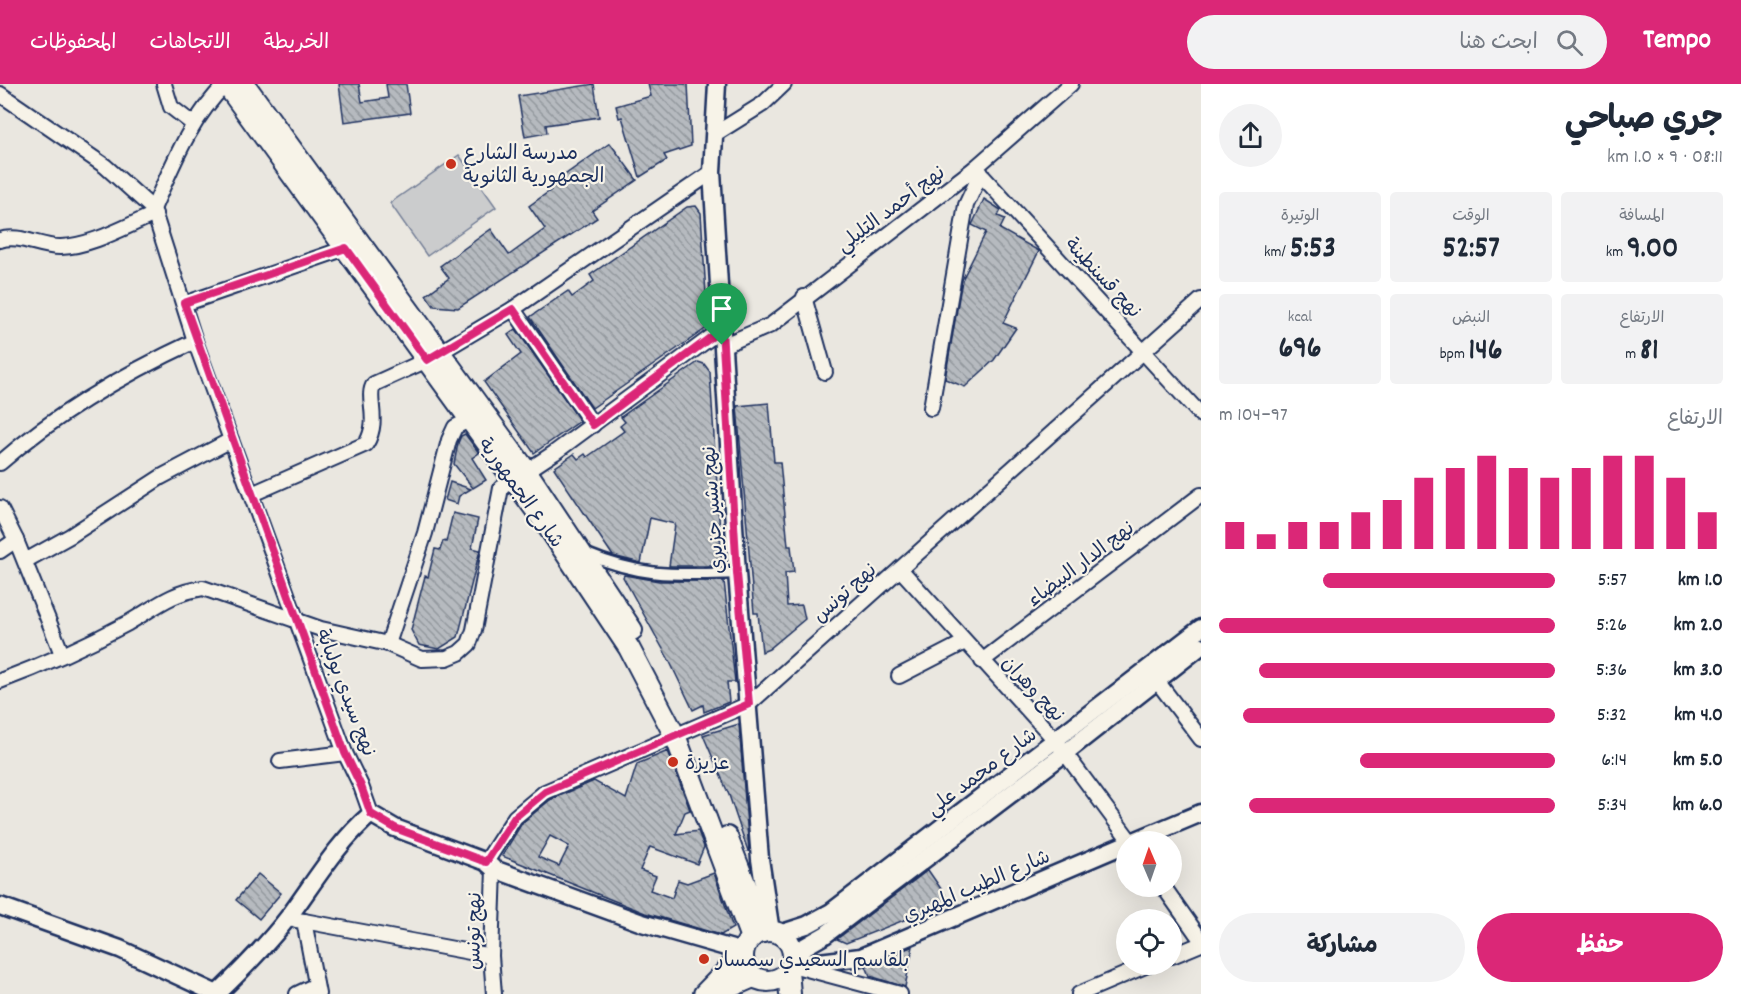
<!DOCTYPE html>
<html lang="ar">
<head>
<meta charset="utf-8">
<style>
  :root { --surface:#fff; --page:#f2f2f3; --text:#1f2937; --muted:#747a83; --accent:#db2777 }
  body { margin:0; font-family:Dekko,"Playpen Sans Arabic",sans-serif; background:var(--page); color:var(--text); direction:rtl; height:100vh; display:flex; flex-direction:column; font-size:22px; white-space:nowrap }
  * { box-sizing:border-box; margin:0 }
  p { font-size:20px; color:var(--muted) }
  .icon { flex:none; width:33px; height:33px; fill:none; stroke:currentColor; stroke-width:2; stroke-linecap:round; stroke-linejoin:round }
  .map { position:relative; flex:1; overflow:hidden; direction:ltr }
  .panel { display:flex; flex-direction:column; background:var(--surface); width:540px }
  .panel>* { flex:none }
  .needle { width:39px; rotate:358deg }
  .tools { position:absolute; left:1116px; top:747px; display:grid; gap:12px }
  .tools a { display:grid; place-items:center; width:66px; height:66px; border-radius:50%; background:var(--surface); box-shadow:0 6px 24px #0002; font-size:30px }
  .pin { position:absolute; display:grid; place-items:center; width:51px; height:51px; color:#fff; margin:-62px -26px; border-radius:50% 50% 50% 0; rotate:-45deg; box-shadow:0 0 6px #0007 }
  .pin .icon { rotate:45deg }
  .round { display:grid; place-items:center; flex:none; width:63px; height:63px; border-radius:32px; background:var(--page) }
  .headline { display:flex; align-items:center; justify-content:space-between; height:102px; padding:0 18px }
  h1 { font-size:33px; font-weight:700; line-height:45px }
  .stats { display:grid; grid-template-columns:repeat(3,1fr); gap:9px; height:102px; padding:6px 18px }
  .stats div { display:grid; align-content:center; border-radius:6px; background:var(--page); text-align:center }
  .stats b { font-size:30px; font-weight:700 }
  .stats small { font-size:16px; font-weight:400 }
  .stats p { font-size:16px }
  .chart { height:168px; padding:12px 18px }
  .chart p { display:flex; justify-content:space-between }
  .chart svg { width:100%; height:108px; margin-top:6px; stroke:var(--accent); stroke-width:6 }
  .button { display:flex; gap:12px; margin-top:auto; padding:12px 18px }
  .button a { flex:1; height:69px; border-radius:36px; background:var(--accent); color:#fff; font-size:24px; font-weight:700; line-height:69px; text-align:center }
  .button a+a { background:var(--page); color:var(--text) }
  ul { padding:0 18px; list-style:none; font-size:20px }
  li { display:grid; grid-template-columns:96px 72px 1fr; align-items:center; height:45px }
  li i { height:15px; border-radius:8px; background:var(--accent) }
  header { display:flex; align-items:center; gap:36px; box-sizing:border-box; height:84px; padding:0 30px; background:var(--accent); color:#fff }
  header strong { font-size:28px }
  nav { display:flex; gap:33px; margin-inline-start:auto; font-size:21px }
  .search { width:420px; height:54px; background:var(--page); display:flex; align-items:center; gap:15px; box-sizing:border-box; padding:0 21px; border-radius:33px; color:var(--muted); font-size:22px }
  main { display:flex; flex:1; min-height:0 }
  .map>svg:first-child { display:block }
  .green { fill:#cbcccd; stroke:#737e96; stroke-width:1.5 }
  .building { fill:url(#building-back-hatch); stroke:#1b2f5e; stroke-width:1.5; fill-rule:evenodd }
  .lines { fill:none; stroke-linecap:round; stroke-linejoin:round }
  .pedestrian-casing { stroke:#1b2f5e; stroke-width:15 }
  .minor-casing { stroke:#1b2f5e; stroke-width:18 }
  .tertiary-casing { stroke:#1b2f5e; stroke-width:21 }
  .secondary-casing { stroke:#1b2f5e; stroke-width:24 }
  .pedestrian { stroke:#f7f3e8; stroke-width:10 }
  .minor { stroke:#f7f3e8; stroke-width:14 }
  .tertiary { stroke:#f7f3e8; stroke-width:16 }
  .secondary { stroke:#f7f3e8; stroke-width:20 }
  .route-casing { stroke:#fff; stroke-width:12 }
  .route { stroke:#db2777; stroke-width:8 }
  .poi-dot { fill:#c8321e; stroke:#f7f3e8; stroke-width:2 }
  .labels { text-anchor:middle; stroke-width:4.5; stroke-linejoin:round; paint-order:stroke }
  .poi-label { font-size:20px; fill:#1b2f5e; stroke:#f7f3e8; text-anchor:start }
  .street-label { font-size:20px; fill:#1b2f5e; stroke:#f7f3e8 }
</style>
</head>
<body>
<header>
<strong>Tempo</strong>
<div class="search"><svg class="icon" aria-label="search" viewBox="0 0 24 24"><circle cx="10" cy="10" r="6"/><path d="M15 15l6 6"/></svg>ابحث هنا</div>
<nav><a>الخريطة</a><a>الاتجاهات</a><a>المحفوظات</a></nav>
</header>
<main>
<section class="panel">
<div class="headline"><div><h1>جري صباحي</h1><p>08:11 · 9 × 1.0 km</p></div><a class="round"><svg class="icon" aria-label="share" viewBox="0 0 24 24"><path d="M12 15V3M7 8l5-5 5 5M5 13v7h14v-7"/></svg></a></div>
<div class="stats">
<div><p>المسافة</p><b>9.00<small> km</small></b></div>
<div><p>الوقت</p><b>52:57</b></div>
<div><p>الوتيرة</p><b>5:53<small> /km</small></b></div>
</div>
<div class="stats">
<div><p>الارتفاع</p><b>81<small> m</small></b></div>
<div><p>النبض</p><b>146<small> bpm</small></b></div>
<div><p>kcal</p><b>696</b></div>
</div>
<div class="chart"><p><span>الارتفاع</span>97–104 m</p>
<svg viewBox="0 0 160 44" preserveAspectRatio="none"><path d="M5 44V33M15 44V38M25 44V33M35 44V33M45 44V29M55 44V24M65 44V15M75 44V11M85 44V6M95 44V11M105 44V15M115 44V11M125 44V6M135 44V6M145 44V15M155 44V29"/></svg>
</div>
<ul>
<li><b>1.0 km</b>5:57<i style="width:69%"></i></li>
<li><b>2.0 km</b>5:26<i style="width:100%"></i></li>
<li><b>3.0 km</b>5:36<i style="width:88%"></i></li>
<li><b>4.0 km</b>5:32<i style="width:93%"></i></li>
<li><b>5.0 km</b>6:14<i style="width:58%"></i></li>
<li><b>6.0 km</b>5:34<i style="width:91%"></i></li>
</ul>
<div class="button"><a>حفظ</a><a>مشاركة</a></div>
</section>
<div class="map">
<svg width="1201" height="910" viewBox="0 0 1201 910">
  <defs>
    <pattern id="building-back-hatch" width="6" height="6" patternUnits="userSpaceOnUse" patternTransform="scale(1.5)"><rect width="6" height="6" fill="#b6babf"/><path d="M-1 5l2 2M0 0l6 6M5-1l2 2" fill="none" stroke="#93989e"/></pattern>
  </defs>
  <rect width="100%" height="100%" fill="#eae7e0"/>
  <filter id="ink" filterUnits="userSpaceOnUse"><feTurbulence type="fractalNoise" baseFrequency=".0167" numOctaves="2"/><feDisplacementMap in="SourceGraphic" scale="12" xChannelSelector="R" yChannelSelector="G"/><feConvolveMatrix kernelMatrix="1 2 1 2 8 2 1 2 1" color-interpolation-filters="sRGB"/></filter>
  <g filter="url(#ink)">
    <!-- green -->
    <polygon class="green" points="459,71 496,123 427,172 390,119"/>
    <!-- building -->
    <g class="building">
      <polygon points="339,0 359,0 362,18 388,14 386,0 406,0 410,29 344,38"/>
      <polygon points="594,0 599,33 546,41 547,49 525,53 518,12"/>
      <polygon points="648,0 688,0 691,62 664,71 667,76 640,93 622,33 619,34 616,22 651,12"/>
      <polygon points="610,59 637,96 592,127 597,134 458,224 434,222 426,211 449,194 440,182 491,145 509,171 545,145 529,122 551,106 549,102"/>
      <polygon points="984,115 1001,126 998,132 1005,135 1000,145 1039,167 1003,239 1016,244 994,276 965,303 945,295 962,196 986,148 972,141"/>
      <polygon points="696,122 701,129 708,243 592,324 530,233 568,207 572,213 594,197 590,191 687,123"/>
      <polygon points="516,245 580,337 534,369 484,298 521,270 508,251"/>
      <polygon points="698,278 704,280 710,288 722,482 669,482 675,440 650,434 641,479 613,472 554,384 574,370 578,375 585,370 587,373 624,347 620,342 625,338 621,333"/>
      <polygon points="769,319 774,378 780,378 788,462 791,462 794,488 785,489 787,522 802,521 805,535 769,565 762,568 758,529 754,529 737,322"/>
      <polygon points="465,350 479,369 472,374 486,396 473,404 454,380 458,359 461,352"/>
      <polygon points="450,398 471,405 459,412 457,420 445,416"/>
      <polygon points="453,429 478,435 472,464 480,466 458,553 439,565 419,561 411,546 425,492 428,493 435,465 440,466 443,457 446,458"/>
      <polygon points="624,491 659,497 724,497 735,598 727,598 729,618 704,628 703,621 693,626 669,576 623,493"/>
      <polygon points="739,640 749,767 748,767 729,711 703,651"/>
      <path d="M 668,667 L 690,726 L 685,728 L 676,750 L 698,747 L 704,763 L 697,780 L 650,763 L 640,786 L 656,792 L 650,806 L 672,814 L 678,796 L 687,799 L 714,789 L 733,844 L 721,851 L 645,829 L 502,772 L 522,739 L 550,716 L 594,697 L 626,715 L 637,680 ZM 550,752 L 569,762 L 559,782 L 538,773 Z"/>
      <polygon points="928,786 950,818 846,859 837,855"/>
      <polygon points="258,790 281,809 259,835 236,816"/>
      <polygon points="913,862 905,903 870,892 866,882"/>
    </g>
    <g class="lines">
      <!-- pedestrian casing -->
      <g class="pedestrian-casing">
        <path id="pedestrian" d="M 584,469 C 644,494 675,491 737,489"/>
      </g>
      <!-- minor casing -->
      <g class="minor-casing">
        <g id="minor">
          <polyline points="164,0 171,23 193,40"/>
          <polyline points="0,10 105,82 153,125 195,257 345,669 361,702 371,730"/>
          <polyline points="715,50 763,20 784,0"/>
          <polyline points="975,84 1201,331"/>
          <path d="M 153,125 C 173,80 190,35 226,0"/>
          <path d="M 0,156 C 19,149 41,164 61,163 C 92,162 126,142 155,130"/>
          <polyline points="804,213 825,288"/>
          <polyline points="184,220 346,164"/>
          <polyline points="513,225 593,341"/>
          <polyline points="722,262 771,241 975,84 1071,0"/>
          <polyline points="931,324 966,121 981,89"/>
          <path d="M 0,379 C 58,328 126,289 195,257"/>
          <path d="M 252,410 L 366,360 C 381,335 365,313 374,300 L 427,276 L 513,225 L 712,88"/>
          <polyline points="0,424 16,456 62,570"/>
          <polyline points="0,467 16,456"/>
          <polyline points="25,477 70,452 161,393 231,356"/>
          <polyline points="900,485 1056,657 1131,758"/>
          <polyline points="388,560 425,449 449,356 455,343 469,336"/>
          <polyline points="982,577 1201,411"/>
          <polyline points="899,592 965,558"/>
          <path d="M 0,597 C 43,581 87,561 128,539 C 156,523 170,509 203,504 L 321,545 L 388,560 L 422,575 L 447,574 L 459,569 L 469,560 L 474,546 L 501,404 L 554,369 L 722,245"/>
          <polyline points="1157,597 1201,655"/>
          <polyline points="280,677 345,669"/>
          <polyline points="486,778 515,733 545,708 749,620 1201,216"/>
          <polyline points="1163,802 1201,856"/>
          <polyline points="296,836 304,837 318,910"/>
          <polyline points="304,837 491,872"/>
          <polyline points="1172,872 1201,860"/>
          <polyline points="792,881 900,910"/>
          <polyline points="297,910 316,901"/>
          <polyline points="494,910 491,872 494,785"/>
          <polyline points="1079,910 1150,880"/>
        </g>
      </g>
      <!-- tertiary casing -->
      <g class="tertiary-casing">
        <g id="tertiary">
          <polyline points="717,0 712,88 737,489 760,775 771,848"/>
          <polyline points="1132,758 1201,729"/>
          <polyline points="0,822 120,865 217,910"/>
          <polyline points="779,850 807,841 831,828 1201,544"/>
          <polyline points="792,870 825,851 1065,669 1201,562"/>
          <polyline points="792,876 819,878 861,873 1126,760"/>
          <path d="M 217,910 C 243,885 268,860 290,831 C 315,797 338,758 371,730 L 395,744 L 486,778 L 494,785 L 642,839 L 743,868"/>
        </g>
      </g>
      <!-- secondary casing -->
      <g class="secondary-casing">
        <g id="secondary">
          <polyline points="226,0 551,447 629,564 676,654 751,854"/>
          <polyline points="244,0 527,388 632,546"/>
          <polyline points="727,753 764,848"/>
          <circle cx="768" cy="872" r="25"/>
          <polyline points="788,886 790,910"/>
          <polyline points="704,910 743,870"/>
          <polyline points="714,910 753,893"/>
        </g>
      </g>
      <!-- pedestrian -->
      <use href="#pedestrian" class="pedestrian"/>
      <!-- minor -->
      <use href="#minor" class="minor"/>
      <!-- tertiary -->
      <use href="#tertiary" class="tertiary"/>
      <!-- secondary -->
      <use href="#secondary" class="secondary"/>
    </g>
  </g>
  <g class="lines" filter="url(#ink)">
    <!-- route casing -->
    <g class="route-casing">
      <polygon id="route" points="346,164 427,276 513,225 593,341 722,245 737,489 749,620 545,708 515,733 486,778 395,744 371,730 361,702 345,669 184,219"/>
    </g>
    <!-- route -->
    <use href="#route" class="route"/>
  </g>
  <!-- markers -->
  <g class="poi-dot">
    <circle cx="451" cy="80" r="6"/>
    <circle cx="673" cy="678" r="6"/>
    <circle cx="704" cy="875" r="6"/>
  </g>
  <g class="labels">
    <!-- poi labels -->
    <g class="poi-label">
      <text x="463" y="75">مدرسة الشارع<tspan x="463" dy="23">الجمهورية الثانوية</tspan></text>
      <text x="685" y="685">عزيزة</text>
      <text x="716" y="882">بلقاسم السعيدي سمسار</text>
    </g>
    <!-- street labels -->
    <g class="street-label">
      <text transform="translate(890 124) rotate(-37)" y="7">نهج أحمد التليلي</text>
      <text transform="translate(1104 193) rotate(47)" y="7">نهج قسنطينة</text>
      <text transform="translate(522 408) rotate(54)" y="7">شارع الجمهورية</text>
      <text transform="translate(712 426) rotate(-94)" y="7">نهج بشير جزيري</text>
      <text transform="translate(1080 479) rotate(-37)" y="7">نهج الدار البيضاء</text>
      <text transform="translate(844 508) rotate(-42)" y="7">نهج تونس</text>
      <text transform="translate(1034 604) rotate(47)" y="7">نهج وهران</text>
      <text transform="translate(347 608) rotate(69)" y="7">نهج سيدي بولبابة</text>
      <text transform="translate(981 687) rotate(-37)" y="7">شارع محمد علي</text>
      <text transform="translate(976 801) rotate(-23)" y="7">شارع الطيب المهيري</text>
      <text transform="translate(473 847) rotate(-89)" y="7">نهج تونس</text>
    </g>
  </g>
</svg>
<div class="tools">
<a><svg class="needle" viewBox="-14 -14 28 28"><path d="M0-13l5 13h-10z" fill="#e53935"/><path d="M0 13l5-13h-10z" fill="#747a83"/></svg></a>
<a><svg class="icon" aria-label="locate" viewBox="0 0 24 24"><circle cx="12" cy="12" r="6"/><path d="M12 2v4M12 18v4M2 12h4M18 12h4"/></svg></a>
</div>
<div class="pin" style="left:722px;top:261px;background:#1e9e55"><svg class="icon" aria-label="arrive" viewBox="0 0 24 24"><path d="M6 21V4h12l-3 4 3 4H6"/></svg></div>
</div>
</main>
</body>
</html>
